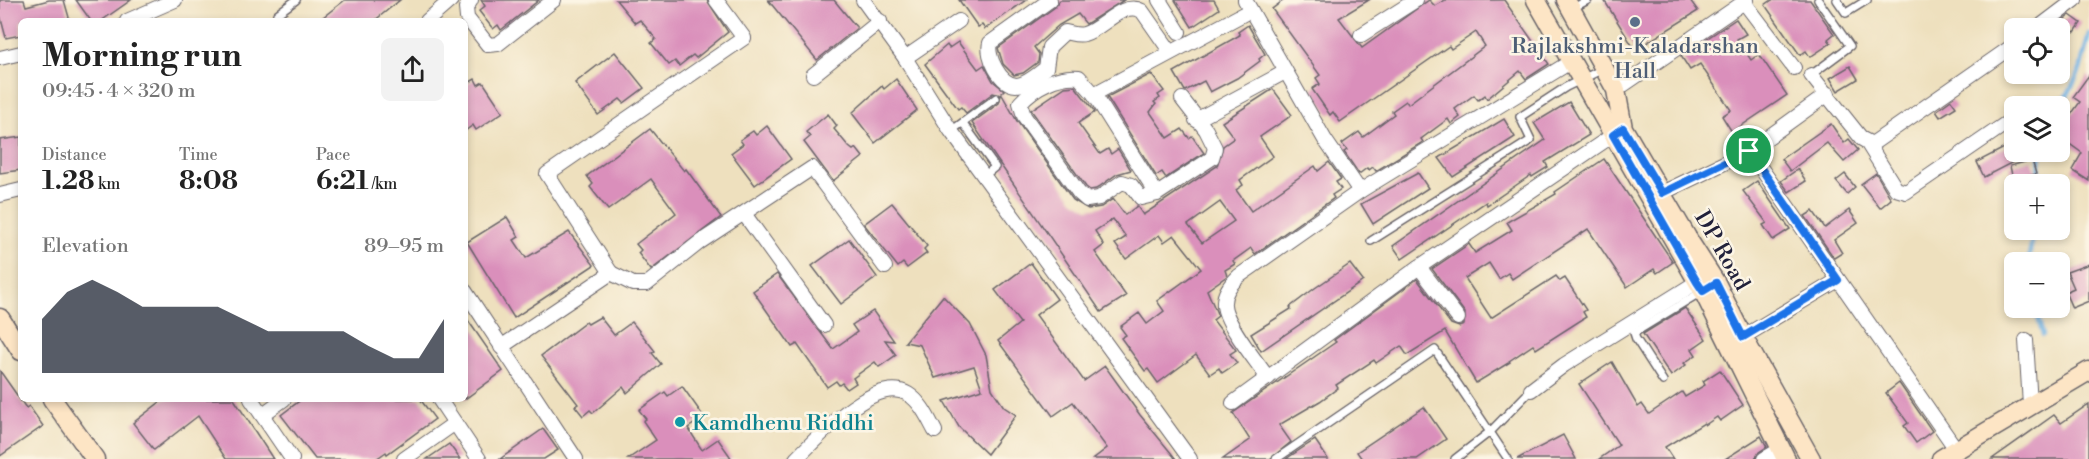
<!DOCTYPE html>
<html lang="en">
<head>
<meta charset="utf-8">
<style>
  :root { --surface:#fff; --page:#f2f2f2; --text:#222; --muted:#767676; --accent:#111827 }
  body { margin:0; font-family:"Libre Bodoni",serif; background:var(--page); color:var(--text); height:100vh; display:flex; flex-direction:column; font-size:22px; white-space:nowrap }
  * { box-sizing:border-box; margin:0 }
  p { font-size:20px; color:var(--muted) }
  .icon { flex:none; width:33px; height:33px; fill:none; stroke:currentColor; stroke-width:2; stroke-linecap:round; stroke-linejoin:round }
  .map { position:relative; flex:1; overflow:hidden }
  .drawer { position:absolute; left:18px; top:18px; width:450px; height:384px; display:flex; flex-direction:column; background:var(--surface); border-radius:9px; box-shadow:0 3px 9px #0003 }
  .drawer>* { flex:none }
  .controls { position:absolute; left:2004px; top:18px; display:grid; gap:12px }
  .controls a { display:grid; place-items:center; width:66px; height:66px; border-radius:9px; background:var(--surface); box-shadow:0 3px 9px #0003; font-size:30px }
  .pin { position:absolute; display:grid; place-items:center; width:51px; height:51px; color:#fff; margin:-26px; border:3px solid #fff; border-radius:50%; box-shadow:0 2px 6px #0007 }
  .round { display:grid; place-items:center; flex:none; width:63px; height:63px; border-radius:9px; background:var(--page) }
  .overview { display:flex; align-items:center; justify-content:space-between; height:102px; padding:0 24px }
  h1 { font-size:33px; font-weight:700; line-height:45px }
  .figures { display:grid; grid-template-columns:repeat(3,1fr); gap:9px; height:102px; padding:6px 24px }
  .figures div { display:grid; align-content:center }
  .figures b { font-size:26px; font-weight:700 }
  .figures small { font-size:16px; font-weight:400 }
  .figures p { font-size:16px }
  .chart { height:168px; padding:12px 24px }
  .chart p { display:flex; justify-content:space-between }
  .chart svg { width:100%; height:108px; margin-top:6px; fill:var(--accent); opacity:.7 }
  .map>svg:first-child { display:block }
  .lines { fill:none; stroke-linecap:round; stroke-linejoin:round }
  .stream { stroke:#70b2e5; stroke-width:4.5 }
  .building { fill:#da8fbb; fill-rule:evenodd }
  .lane-casing { stroke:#696469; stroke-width:10 }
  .street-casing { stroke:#696469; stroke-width:16 }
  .secondary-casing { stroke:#696469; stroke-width:21 }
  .lane { stroke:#fff; stroke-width:7 }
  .street { stroke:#fff; stroke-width:14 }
  .secondary { stroke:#fde5c5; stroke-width:18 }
  .route-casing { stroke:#fff; stroke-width:12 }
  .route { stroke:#1a73e8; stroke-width:8 }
  .service-dot { fill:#5c6f8a; stroke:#fcf5e5; stroke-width:2 }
  .culture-dot { fill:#0f9aa8; stroke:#fcf5e5; stroke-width:2 }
  .labels { text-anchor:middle; stroke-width:5; stroke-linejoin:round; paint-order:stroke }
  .service-label { font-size:22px; fill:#4e5e75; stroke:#fcf5e5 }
  .street-label { font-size:22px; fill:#22223b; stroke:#fcf5e5 }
  .culture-label { font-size:22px; fill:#0d838f; stroke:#fcf5e5; text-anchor:start }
</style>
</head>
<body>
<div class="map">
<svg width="2089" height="459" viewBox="0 0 2089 459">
  <rect width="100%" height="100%" fill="#fcf5e5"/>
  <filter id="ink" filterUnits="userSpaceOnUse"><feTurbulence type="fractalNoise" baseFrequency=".0167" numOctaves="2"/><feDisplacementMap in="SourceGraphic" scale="12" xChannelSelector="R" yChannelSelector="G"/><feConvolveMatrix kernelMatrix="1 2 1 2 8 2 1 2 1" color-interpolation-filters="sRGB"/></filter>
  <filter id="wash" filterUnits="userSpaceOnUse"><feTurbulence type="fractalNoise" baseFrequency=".008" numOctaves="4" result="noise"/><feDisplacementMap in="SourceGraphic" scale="24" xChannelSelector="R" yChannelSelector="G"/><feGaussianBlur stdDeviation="1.35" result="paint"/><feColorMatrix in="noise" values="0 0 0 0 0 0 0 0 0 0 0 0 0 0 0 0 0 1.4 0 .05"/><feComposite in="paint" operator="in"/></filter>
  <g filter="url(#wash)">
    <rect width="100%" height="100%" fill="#eee0be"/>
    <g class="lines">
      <!-- stream -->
      <g class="stream">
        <polyline points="2060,110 2080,70 2089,34"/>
        <polyline points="2038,184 2041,152"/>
        <polyline points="2028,262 2034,230"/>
        <polyline points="2035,308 2043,335"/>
      </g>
    </g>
    <g id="blocks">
      <!-- building -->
      <g class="building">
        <polygon points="0,0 24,0 26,6 49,0 64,0 70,21 21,21 21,35 6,38 0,15"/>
        <polygon points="76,0 131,0 101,21 91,21"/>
        <polygon points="345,0 400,0 374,21 318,21"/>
        <polygon points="481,0 539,0 501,30 498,25 493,29 479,11 485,6"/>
        <polygon points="616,0 707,0 728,32 696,58 693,55 679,66 675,61 669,65 651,43 656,39 640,20 635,23"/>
        <polygon points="768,0 834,0 857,28 817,60"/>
        <polygon points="959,0 1026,0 985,29 982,25 978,27"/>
        <polygon points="1060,0 1124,0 1086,24 1078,14 1059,25 1034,47 1039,54 1038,62 1023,73 1014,75 1003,64 998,48 1055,7"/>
        <polygon points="1175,0 1214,0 1219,9 1192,27"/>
        <polygon points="1284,0 1369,0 1339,18 1362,48 1429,0 1435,6 1445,0 1504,0 1549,64 1526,79 1520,71 1487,99 1485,95 1478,100 1474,95 1455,109 1460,117 1451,124 1448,119 1421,139 1423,142 1376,171 1373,167 1369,170 1367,168 1359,174 1344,152 1347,150 1342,144 1359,132 1363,137 1394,114 1392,111 1406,101 1408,104 1485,46 1476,32 1451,49 1449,46 1340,122 1333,112 1330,115 1312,89 1320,84 1316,78 1320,75 1272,9"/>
        <polygon points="1604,0 1690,0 1698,11 1635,50"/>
        <polygon points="1772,0 1810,0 1834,34 1828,39 1831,43 1810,57 1806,51 1800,55 1765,5"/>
        <polygon points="2070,15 2081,23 2075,32 2061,22"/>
        <polygon points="1736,19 1746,34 1737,39 1751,60 1759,54 1787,95 1732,132 1722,116 1731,110 1700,64 1690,70 1681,56"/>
        <polygon points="1248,25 1265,54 1259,59 1260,61 1237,78 1210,92 1204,81 1185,91 1174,72 1240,35 1238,32"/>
        <path d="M 958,42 L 978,69 L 984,65 L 993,81 L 1004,90 L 1001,93 L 1017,121 L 1073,200 L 1088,209 L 1101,207 L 1113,199 L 1125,215 L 1137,206 L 1143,215 L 1217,166 L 1223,146 L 1234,138 L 1222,122 L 1273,89 L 1292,115 L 1260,137 L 1273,156 L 1240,180 L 1243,185 L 1236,190 L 1251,211 L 1315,166 L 1318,171 L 1329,162 L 1341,179 L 1336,182 L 1341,189 L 1332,195 L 1334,198 L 1255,254 L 1251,248 L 1233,261 L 1235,264 L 1225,270 L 1227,276 L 1207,290 L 1218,316 L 1213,320 L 1236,350 L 1230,354 L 1237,363 L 1222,373 L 1219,368 L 1210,374 L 1196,355 L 1158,383 L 1148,369 L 1145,371 L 1121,338 L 1126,335 L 1120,327 L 1139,313 L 1147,324 L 1164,311 L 1157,301 L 1201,269 L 1174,235 L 1164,242 L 1159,235 L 1126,259 L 1115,244 L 1126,237 L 1113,219 L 1095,231 L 1104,245 L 1095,252 L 1126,296 L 1101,312 L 972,123 L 999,103 L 1001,95 L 993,93 L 966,113 L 961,107 L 958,109 L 925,64 L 947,45 L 949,48 ZM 1220,202 L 1234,221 L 1202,243 L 1188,225 Z"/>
        <polygon points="615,52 644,88 624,103 620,99 598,115 575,83"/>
        <polygon points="1850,66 1858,79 1838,91 1830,78"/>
        <polygon points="1151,74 1164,91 1158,95 1160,98 1154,102 1156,104 1150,112 1168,138 1182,129 1189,138 1192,136 1204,153 1166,178 1162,172 1156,176 1107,97"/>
        <polygon points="2089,75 2089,181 2072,170 2082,153 2060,137 2060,130 2080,102 2073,97"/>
        <polygon points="475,79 478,85 483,82 503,112 476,130 473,125 465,131 465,85"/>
        <polygon points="896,79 917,110 875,143 852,113 882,86 884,89"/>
        <polygon points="1075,86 1095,112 1078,123 1100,154 1108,149 1111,154 1118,149 1131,170 1117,174 1096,189 1090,190 1086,187 1031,110 1065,87"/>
        <polygon points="1951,100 1956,107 1940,117 1936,111"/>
        <polygon points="1569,102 1589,135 1545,162 1548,167 1532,177 1531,175 1487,205 1486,202 1402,259 1393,246 1545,140 1534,123"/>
        <polygon points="828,114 837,126 834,129 849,147 853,150 856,148 863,157 833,181 804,142 810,137 806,132"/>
        <polygon points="1504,119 1515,137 1453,177 1439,158"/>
        <polygon points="1831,124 1844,143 1849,139 1858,150 1844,162 1827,143 1790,171 1781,159"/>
        <polygon points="767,126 791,159 755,185 731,153 743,144 740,140 753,131 756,135"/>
        <polygon points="650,129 684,171 686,169 721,217 651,270 638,253 641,250 636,244 676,213 651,179 608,210 590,187 593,184 587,176"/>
        <polygon points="21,137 21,170 0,173 0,140"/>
        <polygon points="2008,146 2015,161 1984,177 1977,162"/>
        <polygon points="1604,159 1673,262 1657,273 1654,269 1627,287 1588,229 1512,279 1508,273 1499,279 1489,263 1465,278 1491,318 1556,276 1560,281 1565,278 1586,310 1583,312 1586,317 1536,349 1533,345 1509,361 1510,362 1476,383 1445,331 1407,355 1401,346 1376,363 1374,360 1336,385 1338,388 1320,401 1279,425 1291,442 1270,459 1223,459 1250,440 1233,413 1336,342 1334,340 1417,279 1451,324 1459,327 1464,325 1465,313 1432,269 1469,244 1475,253 1512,230 1507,222 1556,194 1555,192"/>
        <polygon points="2032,160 2036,174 2013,180 2010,166"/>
        <polygon points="1798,169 1806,181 1789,192 1781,181"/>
        <polygon points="1418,173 1428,188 1373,224 1361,204"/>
        <polygon points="1876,173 1891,199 1880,208 1861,184"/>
        <polygon points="1845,174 1855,187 1847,194 1836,181"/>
        <polygon points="1757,181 1790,229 1773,240 1763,225 1767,223 1743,191"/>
        <polygon points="892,203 927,246 924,249 927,253 907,268 903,263 898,267 864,224"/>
        <polygon points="1849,210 1858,223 1834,240 1842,253 1834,258 1805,216 1813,211 1825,228"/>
        <polygon points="507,217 519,237 514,240 526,258 569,232 594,265 514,318 467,242"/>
        <polygon points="849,239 877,277 841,304 812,266"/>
        <polygon points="1031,263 1057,299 1036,315 1084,381 1105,366 1140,415 1176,459 1093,459 1107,448 1073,402 1053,416 998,341 1020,323 995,290"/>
        <polygon points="1350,264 1363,281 1261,351 1251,334 1291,309 1290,307 1315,288"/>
        <polygon points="2089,264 2089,301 2072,308 2065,292 2074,288 2067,272"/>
        <polygon points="777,274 833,349 857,332 852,325 873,311 894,341 885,340 896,355 879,367 875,362 853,378 856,383 847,389 842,383 839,385 836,381 827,387 797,344 792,347 753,291"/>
        <polygon points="943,296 970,324 986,355 992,389 1004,407 1016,415 987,454 959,427 944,401 982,389 974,366 935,378 920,345 905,342"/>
        <polygon points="1685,308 1706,339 1692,349 1696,355 1684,363 1686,365 1671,376 1643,334"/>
        <polygon points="465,316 503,371 465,399"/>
        <polygon points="600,317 614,335 632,322 655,351 652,353 661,364 627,393 623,387 593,413 590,410 583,416 575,406 578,404 541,356 586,322 588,324"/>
        <polygon points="1612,362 1638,407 1642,404 1649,414 1682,392 1685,397 1705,385 1703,381 1720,370 1743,405 1720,421 1717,417 1705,425 1704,423 1665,447 1673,459 1599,459 1619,445 1579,384"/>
        <polygon points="0,371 26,408 29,406 43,426 0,456"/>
        <polygon points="1899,383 1932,431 1916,443 1904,426 1908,423 1886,393"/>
        <polygon points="682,386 704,417 688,428 702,450 718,439 732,459 628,459 656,440 643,421 646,419 639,410 665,392 668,396"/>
        <polygon points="164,399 234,399 273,459 226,459 198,416 154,450 133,423"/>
        <polygon points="302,399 420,399 435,419 387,454 386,452 376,459 315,459 281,415"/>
        <polygon points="2089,404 2089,459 1992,459 2054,415 2061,423"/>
        <polygon points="1424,407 1446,439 1417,459 1362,459 1357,452"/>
        <polygon points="543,429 558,450 544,459 500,459"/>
        <polygon points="1563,435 1576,459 1517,459"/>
        <polygon points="1761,436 1767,447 1759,452 1755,459 1725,459"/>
        <polygon points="1315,440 1328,459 1286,459 1304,447"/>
        <polygon points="449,444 460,459 427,459"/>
      </g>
    </g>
  </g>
  <g filter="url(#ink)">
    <use href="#blocks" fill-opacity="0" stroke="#696469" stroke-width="1.5"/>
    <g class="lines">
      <!-- lane casing -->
      <g class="lane-casing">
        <g id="lane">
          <polyline points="1837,0 1846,13 1867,0"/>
          <polyline points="1573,8 1588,0"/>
          <polyline points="282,21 277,14 296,0"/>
          <polyline points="1811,75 1850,46 1818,0"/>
          <polyline points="963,123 995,167 984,176"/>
          <polyline points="951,131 996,98"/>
          <polyline points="1371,241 1531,140 1520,117 1566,87 1603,69"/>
          <polyline points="1663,381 1636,339 1634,333 1701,292"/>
          <polyline points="1276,459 1435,350 1508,459"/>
          <polyline points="1455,459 1491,431 1531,390"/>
        </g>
      </g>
      <!-- street casing -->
      <g class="street-casing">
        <g id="street">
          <polyline points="471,0 466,8 467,18 488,45 498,44 554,0"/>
          <polyline points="863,0 905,58 951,131 1190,459"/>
          <path d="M 1050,0 L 990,43 C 986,56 1000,84 1016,85 C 1026,85 1038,74 1046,68 L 1049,47 L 1065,32 C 1071,33 1078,36 1084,34 C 1103,29 1122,0 1142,11 L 1170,51"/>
          <polyline points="1159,0 1179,32"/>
          <polyline points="1245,0 1325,140 1360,191"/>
          <polyline points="1744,2 1794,68"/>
          <polyline points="127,21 175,0"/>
          <polyline points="427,21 451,0"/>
          <polyline points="2038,28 2075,0"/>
          <polyline points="1361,35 1416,0"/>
          <polyline points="0,58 21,53"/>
          <polyline points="905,58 959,21"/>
          <polyline points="813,75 880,21"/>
          <polyline points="1811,75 1862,139 1872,144 2014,45"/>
          <polyline points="1616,90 1747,0"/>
          <polyline points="1094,94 1157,194"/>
          <path d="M 1182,99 L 1206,130 L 1215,148 L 1212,158 L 1157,194 L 1141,198 L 1131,185 L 1122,182 L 1099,198 L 1087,200 L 1079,193 L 1024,116 L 1020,103 C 1035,86 1058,75 1079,77 L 1094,94 L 1249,11"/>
          <polyline points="1196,120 1285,72"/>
          <polyline points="1868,144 1896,189 1906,192 2014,118"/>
          <polyline points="1749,151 1956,449"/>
          <polyline points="1662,193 1749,151 1828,94"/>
          <polyline points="0,195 21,190"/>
          <polyline points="745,215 824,325"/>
          <polyline points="1419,267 1458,318"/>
          <polyline points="611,273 633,284 647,284 700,242 812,168 885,267"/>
          <polyline points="465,291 576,459"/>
          <polyline points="1743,337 1838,280"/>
          <polyline points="2026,340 2030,405"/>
          <polyline points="501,347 611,273 547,174 744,38 716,0"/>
          <path d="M 1268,378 C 1257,362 1225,323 1224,305 C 1223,293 1231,284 1239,276 L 1360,191 L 1572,61"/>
          <polyline points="1531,390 1564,365 1705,277"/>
          <polyline points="251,399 292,459"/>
          <polyline points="439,399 479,459"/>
          <polyline points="1233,403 1419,267 1622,129"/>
          <polyline points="262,415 284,399"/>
          <polyline points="404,459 455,423"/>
          <path d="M 796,459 C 817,438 875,374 908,394 C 921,402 928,418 935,431"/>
          <polyline points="1764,459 1781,449"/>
        </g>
      </g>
      <!-- secondary casing -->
      <g class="secondary-casing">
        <g id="secondary">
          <polyline points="1536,0 1703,291 1786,459"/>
          <polyline points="1566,0 1616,90 1623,128 1691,244 1716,283 1743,337 1811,459"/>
          <polyline points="0,318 21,351"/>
          <polyline points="52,399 95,459"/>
          <polyline points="1941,459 2089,371"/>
        </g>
      </g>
      <!-- lane -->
      <use href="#lane" class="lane"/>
      <!-- street -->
      <use href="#street" class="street"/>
      <!-- secondary -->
      <use href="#secondary" class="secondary"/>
    </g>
  </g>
  <g class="lines" filter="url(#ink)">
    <!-- route casing -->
    <g class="route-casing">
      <polygon id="route" points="1623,128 1662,193 1749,151 1838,280 1743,337 1716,283 1703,291 1697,282 1613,135"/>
    </g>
    <!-- route -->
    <use href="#route" class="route"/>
  </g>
  <!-- markers -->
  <circle class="service-dot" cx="1635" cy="22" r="6"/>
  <circle class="culture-dot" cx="680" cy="422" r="6"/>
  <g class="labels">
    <!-- service labels -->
    <g class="service-label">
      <text x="1635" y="53">Rajlakshmi-Kaladarshan<tspan x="1635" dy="25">Hall</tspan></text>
    </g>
    <!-- street labels -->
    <g class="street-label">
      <text transform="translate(1723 250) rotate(60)" y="8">DP Road</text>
    </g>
    <!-- culture labels -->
    <g class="culture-label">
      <text x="692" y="430">Kamdhenu Riddhi</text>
    </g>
  </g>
</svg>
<div class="controls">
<a><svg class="icon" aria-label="locate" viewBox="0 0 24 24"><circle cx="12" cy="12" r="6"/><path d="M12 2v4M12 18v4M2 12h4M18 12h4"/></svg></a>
<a><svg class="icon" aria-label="layers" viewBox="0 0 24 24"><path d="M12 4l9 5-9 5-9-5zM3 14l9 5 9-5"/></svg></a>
<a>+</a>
<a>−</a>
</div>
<div class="pin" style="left:1749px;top:151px;background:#1e9e55"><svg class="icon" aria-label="arrive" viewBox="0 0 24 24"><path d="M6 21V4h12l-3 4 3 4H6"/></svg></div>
<section class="drawer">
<div class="overview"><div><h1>Morning run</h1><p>09:45 · 4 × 320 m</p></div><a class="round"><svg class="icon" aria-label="share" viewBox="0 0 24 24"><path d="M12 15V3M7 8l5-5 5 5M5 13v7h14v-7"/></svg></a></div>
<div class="figures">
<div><p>Distance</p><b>1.28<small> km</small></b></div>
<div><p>Time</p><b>8:08</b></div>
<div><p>Pace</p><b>6:21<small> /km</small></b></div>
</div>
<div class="chart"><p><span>Elevation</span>89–95 m</p>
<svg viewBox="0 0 160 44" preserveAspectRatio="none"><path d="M0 44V22L10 11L20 6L30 11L40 17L50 17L60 17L70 17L80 22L90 27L100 27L110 27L120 27L130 33L140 38L150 38L160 22V44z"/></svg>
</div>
</section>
</div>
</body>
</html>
